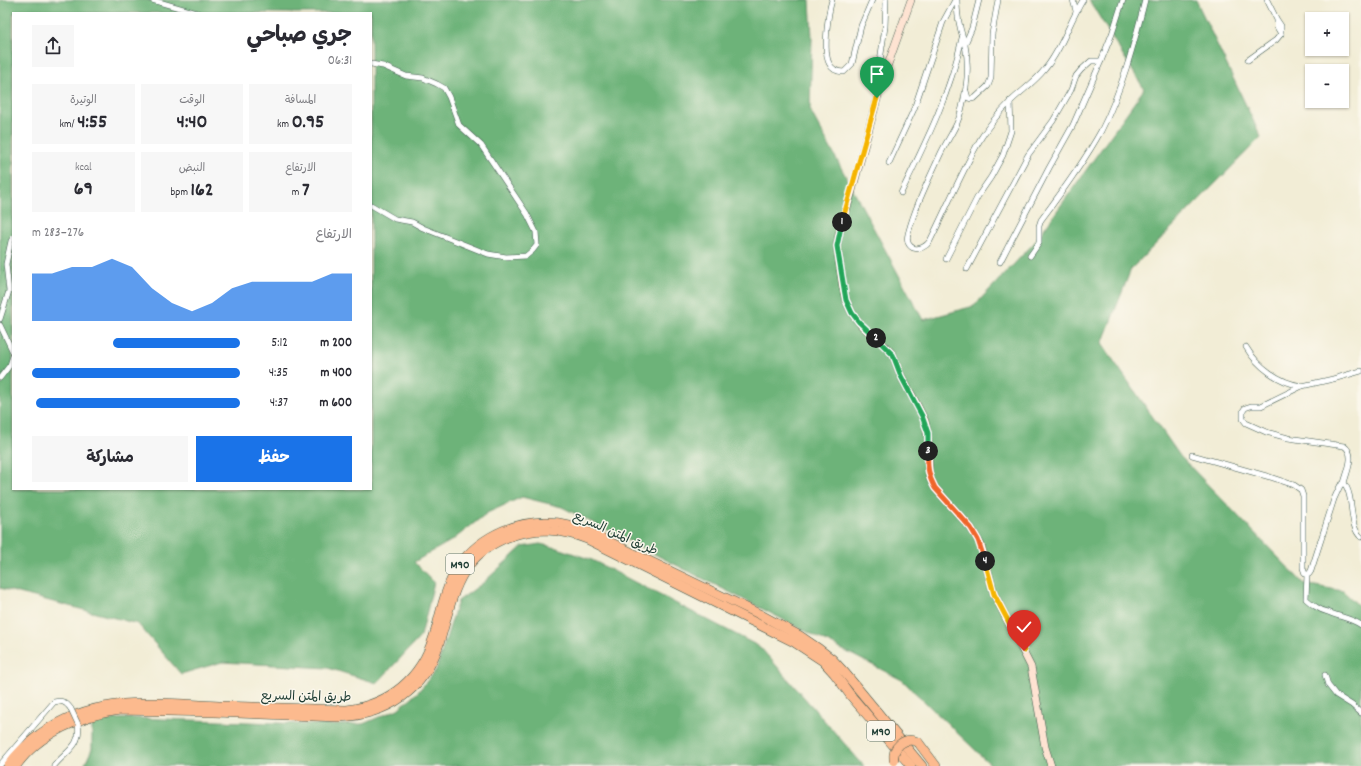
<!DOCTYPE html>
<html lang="ar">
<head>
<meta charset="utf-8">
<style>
  :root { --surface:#fff; --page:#f7f7f7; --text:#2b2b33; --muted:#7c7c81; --accent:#1a73e8 }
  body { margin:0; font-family:Dekko,"Playpen Sans Arabic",sans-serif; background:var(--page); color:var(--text); direction:rtl; height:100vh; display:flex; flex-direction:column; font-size:15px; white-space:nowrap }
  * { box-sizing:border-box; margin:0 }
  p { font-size:13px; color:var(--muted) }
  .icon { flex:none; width:22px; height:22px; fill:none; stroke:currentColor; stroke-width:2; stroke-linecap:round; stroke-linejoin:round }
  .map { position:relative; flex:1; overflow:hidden; direction:ltr }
  .panel { position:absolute; left:12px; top:12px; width:360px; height:478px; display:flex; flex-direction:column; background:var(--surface); border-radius:0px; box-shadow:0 1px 3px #0004; direction:rtl }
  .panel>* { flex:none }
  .controls { position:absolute; left:1305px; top:12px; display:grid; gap:8px }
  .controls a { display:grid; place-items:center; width:44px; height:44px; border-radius:0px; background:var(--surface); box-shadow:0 1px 3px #0004; font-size:20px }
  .pin { position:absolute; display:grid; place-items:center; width:34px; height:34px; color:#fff; margin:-41px -17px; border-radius:50% 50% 50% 0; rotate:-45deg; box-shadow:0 0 4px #0007 }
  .pin .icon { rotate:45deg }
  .km { position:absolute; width:20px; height:20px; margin:-10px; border-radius:50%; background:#222; color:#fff; font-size:11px; line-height:20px; text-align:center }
  .round { display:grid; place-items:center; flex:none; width:42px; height:42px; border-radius:0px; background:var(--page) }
  .head { display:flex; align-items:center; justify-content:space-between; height:68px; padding:0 20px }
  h1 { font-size:22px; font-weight:700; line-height:30px }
  .stats { display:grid; grid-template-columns:repeat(3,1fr); gap:6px; height:68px; padding:4px 20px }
  .stats div { display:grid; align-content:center; border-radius:0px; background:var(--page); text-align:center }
  .stats b { font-size:20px; font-weight:700 }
  .stats small { font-size:11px; font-weight:400 }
  .stats p { font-size:11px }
  .chart { height:112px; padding:8px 20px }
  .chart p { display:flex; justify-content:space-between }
  .chart svg { width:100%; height:72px; margin-top:4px; fill:var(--accent); opacity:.7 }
  .button { display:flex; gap:8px; margin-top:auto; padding:8px 20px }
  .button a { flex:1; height:46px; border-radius:0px; background:var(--accent); color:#fff; font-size:16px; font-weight:700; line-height:46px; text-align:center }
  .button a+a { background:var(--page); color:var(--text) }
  ul { padding:0 20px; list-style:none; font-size:13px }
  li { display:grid; grid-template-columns:64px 48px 1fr; align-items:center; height:30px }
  li i { height:10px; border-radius:5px; background:var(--accent) }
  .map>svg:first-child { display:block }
  .forest { fill:#6db379; stroke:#467856; fill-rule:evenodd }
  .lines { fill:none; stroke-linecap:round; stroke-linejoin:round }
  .street-casing { stroke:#3f574c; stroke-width:6 }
  .secondary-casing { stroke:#3f574c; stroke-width:8 }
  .highway-casing { stroke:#3f574c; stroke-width:10 }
  .street { stroke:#fff; stroke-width:5 }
  .secondary { stroke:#fee3d2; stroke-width:7 }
  .highway { stroke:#fcba8e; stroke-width:9 }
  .street-bridge-casing { stroke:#3f574c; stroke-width:6; stroke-linecap:butt }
  .highway-bridge-casing { stroke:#3f574c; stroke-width:10; stroke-linecap:butt }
  .street-bridge { stroke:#fff; stroke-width:5 }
  .highway-bridge { stroke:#fcba8e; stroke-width:9 }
  .split-1-casing { stroke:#fff; stroke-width:8 }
  .split-2-casing { stroke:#fff; stroke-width:8 }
  .split-3-casing { stroke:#fff; stroke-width:8 }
  .split-4-casing { stroke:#fff; stroke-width:8 }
  .split-5-casing { stroke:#fff; stroke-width:8 }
  .split-1 { stroke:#f5b400; stroke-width:5 }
  .split-2 { stroke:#22a559; stroke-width:5 }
  .split-3 { stroke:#22a559; stroke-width:5 }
  .split-4 { stroke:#f0652b; stroke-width:5 }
  .split-5 { stroke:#f5b400; stroke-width:5 }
  .labels { text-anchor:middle; stroke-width:3; stroke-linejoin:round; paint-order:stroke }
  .shield { fill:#fbf7ec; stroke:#61756b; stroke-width:1 }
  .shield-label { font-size:12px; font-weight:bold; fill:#1f3d34 }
  .street-label { font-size:13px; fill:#1f3d34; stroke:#fbf7ec }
</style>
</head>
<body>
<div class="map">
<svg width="1361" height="766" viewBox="0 0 1361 766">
  <rect width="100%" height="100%" fill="#fbf7ec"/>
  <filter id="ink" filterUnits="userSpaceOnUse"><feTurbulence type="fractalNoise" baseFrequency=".025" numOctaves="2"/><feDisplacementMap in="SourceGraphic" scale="8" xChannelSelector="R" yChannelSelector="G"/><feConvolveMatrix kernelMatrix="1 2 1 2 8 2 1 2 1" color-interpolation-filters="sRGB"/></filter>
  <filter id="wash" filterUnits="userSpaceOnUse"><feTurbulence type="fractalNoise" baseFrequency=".012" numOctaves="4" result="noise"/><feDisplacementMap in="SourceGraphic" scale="16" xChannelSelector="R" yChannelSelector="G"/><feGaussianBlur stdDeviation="0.9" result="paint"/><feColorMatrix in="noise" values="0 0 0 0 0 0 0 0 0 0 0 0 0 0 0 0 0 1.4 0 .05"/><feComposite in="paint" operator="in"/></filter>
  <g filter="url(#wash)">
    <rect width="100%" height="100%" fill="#f2edd6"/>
    <!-- forest -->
    <g class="forest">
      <path d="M 0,0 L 810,0 L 812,38 L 810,110 L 923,320 L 974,306 L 1034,243 L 1144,89 L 1089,0 L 1196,0 L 1261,137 L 1131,269 L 1102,344 L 1180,456 L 1304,584 L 1343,591 L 1361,608 L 1361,766 L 992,766 L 902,680 L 562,507 L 522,497 L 487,513 L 454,539 L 414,562 L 434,582 L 421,636 L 377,683 L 328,668 L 222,662 L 181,674 L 138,624 L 0,588 ZM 13,13 L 371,13 L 371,489 L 13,489 Z"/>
      <polygon points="540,544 557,548 592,560 760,647 864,766 84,766 92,749 92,723 116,719 133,718 332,725 363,724 398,709 418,692 436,670 458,601 483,583 522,547"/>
    </g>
  </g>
  <g filter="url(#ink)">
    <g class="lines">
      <!-- street casing -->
      <g class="street-casing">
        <g id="street">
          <polyline points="152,0 197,13"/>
          <path d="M 832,0 C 828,13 823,51 829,63 C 832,70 838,72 844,72 L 852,64 L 861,26 L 872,0"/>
          <path d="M 957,0 C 957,9 958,19 960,27 C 961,33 964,39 965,45 C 968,59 968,73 966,87 C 964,99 962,112 957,123 C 952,134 945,144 940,155 C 928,181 915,207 908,234 C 904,251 922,253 930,241 C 947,207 962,171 981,138 C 989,125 999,113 1010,102 C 1021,91 1035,82 1045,69 C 1062,49 1069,22 1083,0"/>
          <polyline points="1073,0 1076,11"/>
          <polyline points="1267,0 1277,20 1281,26 1281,34 1277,27 1277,20"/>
          <polyline points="965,44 972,28 979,0"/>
          <polyline points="1248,60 1276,40 1281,34"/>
          <polyline points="371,64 383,66 406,76 423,78 437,84 444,88 449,97 459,125 481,145 527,214 536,232 537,245 533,250 526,256 506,257 488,254 423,228 412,222 395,219 371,205"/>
          <polyline points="966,91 968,98 971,99 975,98 988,86 991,78 992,34 998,0"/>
          <polyline points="877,97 876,88 885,27 886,0"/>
          <polyline points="889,163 914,109 943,22 955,0"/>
          <path d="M 901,193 C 926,142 950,94 962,38"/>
          <path d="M 1030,256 L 1039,243 L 1039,226 L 1041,220 C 1062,192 1084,162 1101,131 C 1122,90 1134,44 1145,0"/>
          <polyline points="946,259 978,196 991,177 1003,155 1011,131 1010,101"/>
          <polyline points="1000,262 1049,168 1073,125 1101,61"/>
          <polyline points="967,269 1028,155 1053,121 1071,90 1076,76 1081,70 1091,61 1101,61 1112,34 1123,0"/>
          <polyline points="0,319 9,291 6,264 11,241 13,238"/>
          <polyline points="0,325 13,352"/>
          <path d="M 1246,347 C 1257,366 1279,383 1302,386 L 1333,379 L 1361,371"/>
          <polyline points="0,378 10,365 13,356"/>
          <path d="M 1302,386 L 1261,406 L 1251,406 L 1245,408 L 1243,411 L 1243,419 L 1246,423 L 1266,432 L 1288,438 L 1344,446 C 1356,454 1347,471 1344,483"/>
          <path d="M 1192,455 L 1270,477 L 1294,485 L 1301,490 L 1303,496 L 1303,568 L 1305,574 L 1309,574 L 1311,571 L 1334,499 L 1340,486 L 1344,483 C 1355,497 1348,526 1361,537"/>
          <path d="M 1307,575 L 1306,599 C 1313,605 1319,610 1328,612 C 1339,617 1351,618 1361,625"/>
          <polyline points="1325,675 1328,685 1336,695 1352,705 1361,713"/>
          <path d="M 0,765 L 54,702 C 62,700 66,702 71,709"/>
          <path d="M 54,766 C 66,751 82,746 78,724"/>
        </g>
      </g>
      <!-- secondary casing -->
      <g class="secondary-casing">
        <polyline id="secondary" points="911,0 882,81 852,191 839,234 837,246 843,288 846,300 852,313 862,326 883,344 893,355 901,376 915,401 925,421 928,437 929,473 930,478 935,488 971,528 981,545 994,594 1031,667 1045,747 1051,766"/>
      </g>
      <!-- highway casing -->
      <g class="highway-casing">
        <g id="highway">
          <polyline points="918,742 936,766"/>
          <path d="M 8,766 C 16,754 28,743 40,734 C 96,694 154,703 219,706 C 261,707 304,709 347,710 C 390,704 421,679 434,636 C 440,617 443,596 452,578 C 469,543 506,523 544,522 C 561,521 576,527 591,533 L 759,614 L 800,636 L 819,649 L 832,659 L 845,673 L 922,766"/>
          <path d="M 16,766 C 39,733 82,715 120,710 L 214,712 L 339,717 C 387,715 424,691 439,644 C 453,597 457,555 511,536 C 539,527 560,529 587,539 L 794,642 L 823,661 L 834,673 L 851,696 L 911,766"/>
        </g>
      </g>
      <!-- street -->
      <use href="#street" class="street"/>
      <!-- secondary -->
      <use href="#secondary" class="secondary"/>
      <!-- highway -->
      <use href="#highway" class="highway"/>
      <!-- street-bridge casing -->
      <g class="street-bridge-casing">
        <polyline id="street-bridge" points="71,709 78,724"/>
      </g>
      <!-- highway-bridge casing -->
      <g class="highway-bridge-casing">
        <path id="highway-bridge" d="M 894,761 C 892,747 904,736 918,742"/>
      </g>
      <!-- street-bridge -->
      <use href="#street-bridge" class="street-bridge"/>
      <!-- highway-bridge -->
      <use href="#highway-bridge" class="highway-bridge"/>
    </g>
  </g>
  <g class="lines" filter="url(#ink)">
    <!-- split-1 casing -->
    <g class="split-1-casing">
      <polyline id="split-1" points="842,222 877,98"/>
    </g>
    <!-- split-2 casing -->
    <g class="split-2-casing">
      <polyline id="split-2" points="842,222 837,246 846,300 852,313 859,322 876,338"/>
    </g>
    <!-- split-3 casing -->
    <g class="split-3-casing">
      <polyline id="split-3" points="876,338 893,355 901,376 922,416 928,433 928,451"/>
    </g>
    <!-- split-4 casing -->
    <g class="split-4-casing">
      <path id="split-4" d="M 928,451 C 927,465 928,476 935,488 L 971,528 L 978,540 L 985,561"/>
    </g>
    <!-- split-5 casing -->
    <g class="split-5-casing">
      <polyline id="split-5" points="985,561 994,594 1024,651"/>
    </g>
    <!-- split-1 -->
    <use href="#split-1" class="split-1"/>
    <!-- split-2 -->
    <use href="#split-2" class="split-2"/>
    <!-- split-3 -->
    <use href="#split-3" class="split-3"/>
    <!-- split-4 -->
    <use href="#split-4" class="split-4"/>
    <!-- split-5 -->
    <use href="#split-5" class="split-5"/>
  </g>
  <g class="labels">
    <!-- shield labels -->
    <g class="shield">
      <rect x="446" y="554" width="28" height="20" rx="3"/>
      <rect x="867" y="721" width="28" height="20" rx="3"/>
    </g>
    <g class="shield-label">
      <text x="460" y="568">M90</text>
      <text x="881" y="735">M90</text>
    </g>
    <!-- street labels -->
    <g class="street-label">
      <text transform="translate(616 532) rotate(24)" y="5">طريق المتن السريع</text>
      <text transform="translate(306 695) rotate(1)" y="5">طريق المتن السريع</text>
    </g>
  </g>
</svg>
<div class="controls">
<a>+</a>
<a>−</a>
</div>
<div class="pin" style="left:877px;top:98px;background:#1e9e55"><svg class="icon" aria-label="arrive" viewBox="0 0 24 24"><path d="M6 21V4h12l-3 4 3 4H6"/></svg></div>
<div class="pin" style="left:1024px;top:651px;background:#d93025"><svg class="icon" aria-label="check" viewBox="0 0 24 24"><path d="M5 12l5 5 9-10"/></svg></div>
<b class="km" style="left:842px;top:222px">1</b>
<b class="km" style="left:876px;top:338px">2</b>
<b class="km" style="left:928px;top:451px">3</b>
<b class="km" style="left:985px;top:561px">4</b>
<section class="panel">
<div class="head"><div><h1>جري صباحي</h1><p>06:31</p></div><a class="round"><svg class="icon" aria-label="share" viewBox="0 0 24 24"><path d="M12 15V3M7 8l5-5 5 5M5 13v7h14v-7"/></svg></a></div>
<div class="stats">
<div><p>المسافة</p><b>0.95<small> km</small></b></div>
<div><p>الوقت</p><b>4:40</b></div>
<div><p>الوتيرة</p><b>4:55<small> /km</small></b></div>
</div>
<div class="stats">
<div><p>الارتفاع</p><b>7<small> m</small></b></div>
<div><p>النبض</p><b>162<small> bpm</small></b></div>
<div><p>kcal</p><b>69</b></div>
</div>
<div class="chart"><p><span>الارتفاع</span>276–283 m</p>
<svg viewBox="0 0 160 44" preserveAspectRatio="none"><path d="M0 44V15L10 15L20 11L30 11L40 6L50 11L60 24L70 33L80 38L90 33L100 24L110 20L120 20L130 20L140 20L150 15L160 15V44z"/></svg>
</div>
<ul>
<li><b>200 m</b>5:12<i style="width:61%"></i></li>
<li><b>400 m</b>4:35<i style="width:100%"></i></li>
<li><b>600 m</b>4:37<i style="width:98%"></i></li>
</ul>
<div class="button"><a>حفظ</a><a>مشاركة</a></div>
</section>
</div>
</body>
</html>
